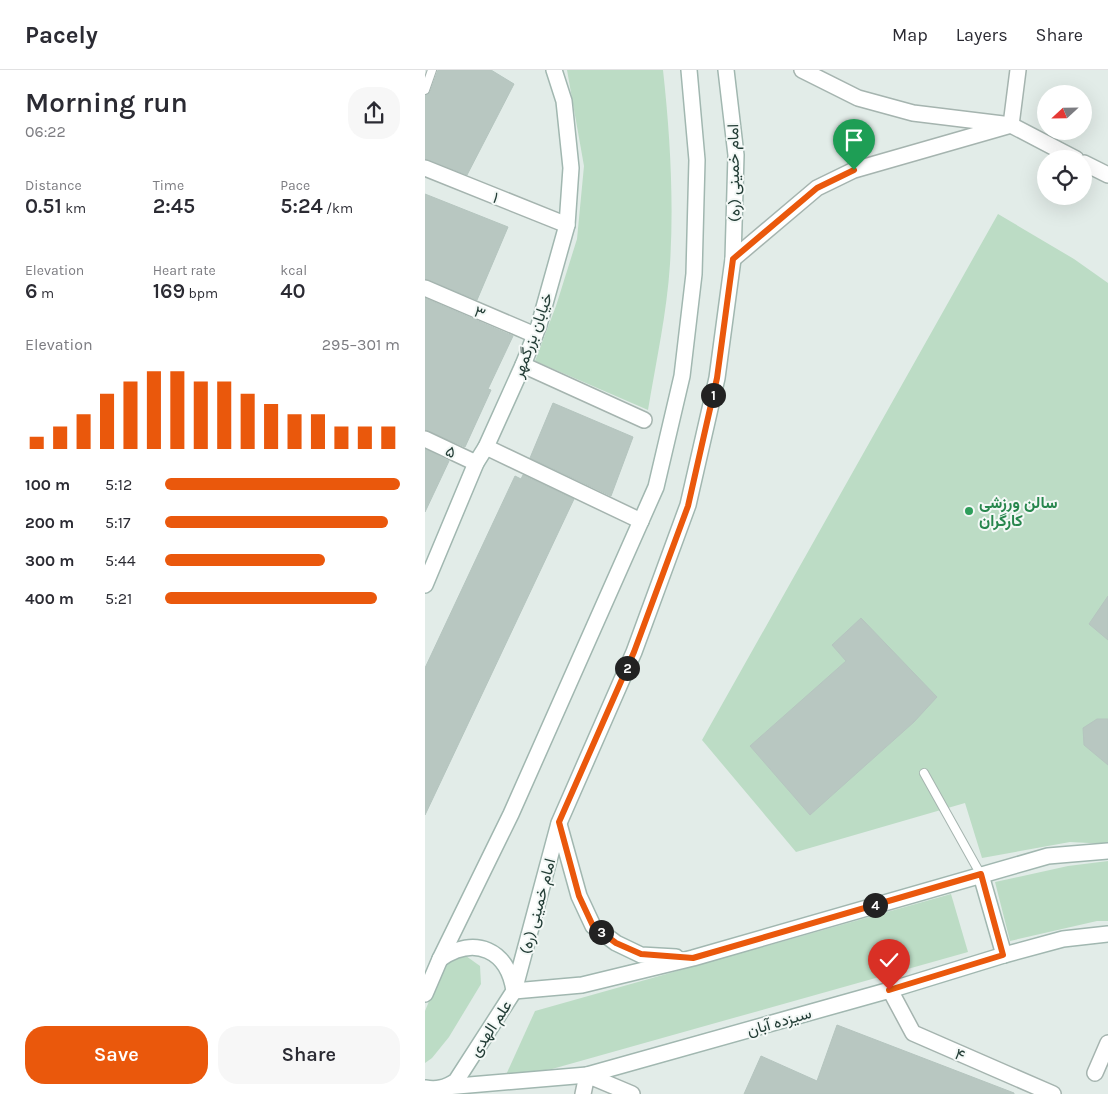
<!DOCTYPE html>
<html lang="en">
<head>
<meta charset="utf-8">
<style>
  :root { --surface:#fff; --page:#f7f7f7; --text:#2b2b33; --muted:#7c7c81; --line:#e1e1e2; --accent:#ea580c }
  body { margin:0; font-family:Karla,Vazirmatn,sans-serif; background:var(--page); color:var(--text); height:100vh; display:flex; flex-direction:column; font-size:19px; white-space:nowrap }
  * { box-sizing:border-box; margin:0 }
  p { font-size:16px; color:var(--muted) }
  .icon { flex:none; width:28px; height:28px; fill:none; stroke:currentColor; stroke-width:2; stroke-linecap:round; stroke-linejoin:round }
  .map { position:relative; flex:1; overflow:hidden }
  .details { display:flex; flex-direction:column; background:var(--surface); width:425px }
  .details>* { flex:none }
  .needle { width:32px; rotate:248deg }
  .controls { position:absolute; left:612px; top:15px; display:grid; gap:10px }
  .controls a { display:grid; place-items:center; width:55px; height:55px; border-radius:50%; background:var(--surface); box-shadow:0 5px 20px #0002; font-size:25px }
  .pin { position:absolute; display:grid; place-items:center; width:42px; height:42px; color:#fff; margin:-51px -21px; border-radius:50% 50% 50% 0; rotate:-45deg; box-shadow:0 0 5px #0007 }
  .pin .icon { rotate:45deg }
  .km { position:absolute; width:25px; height:25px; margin:-12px; border-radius:50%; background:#222; color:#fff; font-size:14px; line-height:25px; text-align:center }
  .round { display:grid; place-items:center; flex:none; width:52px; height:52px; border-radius:20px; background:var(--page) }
  .head { display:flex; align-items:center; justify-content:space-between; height:85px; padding:0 25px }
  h1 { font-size:28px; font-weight:600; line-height:38px }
  .figures { display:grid; grid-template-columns:repeat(3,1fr); gap:8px; height:85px; padding:5px 25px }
  .figures div { display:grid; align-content:center }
  .figures b { font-size:21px; font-weight:600 }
  .figures small { font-size:14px; font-weight:400 }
  .figures p { font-size:14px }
  .chart { height:140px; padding:10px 25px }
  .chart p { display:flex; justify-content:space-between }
  .chart svg { width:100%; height:90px; margin-top:5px; stroke:var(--accent); stroke-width:6 }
  .button { display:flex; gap:10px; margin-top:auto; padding:10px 25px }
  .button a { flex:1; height:58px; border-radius:20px; background:var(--accent); color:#fff; font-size:20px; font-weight:600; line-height:58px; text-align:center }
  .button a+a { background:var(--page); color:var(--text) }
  ul { padding:0 25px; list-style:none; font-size:16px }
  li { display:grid; grid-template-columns:80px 60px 1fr; align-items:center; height:38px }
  li i { height:12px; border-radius:6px; background:var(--accent) }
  header { display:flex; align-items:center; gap:30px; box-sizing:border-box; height:70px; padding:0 25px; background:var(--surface); border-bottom:1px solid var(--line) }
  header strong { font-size:24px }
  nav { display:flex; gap:28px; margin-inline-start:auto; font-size:18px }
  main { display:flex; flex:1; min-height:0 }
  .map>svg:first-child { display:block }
  .green { fill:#bcdcc5 }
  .building { fill:#b8c7c1; stroke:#b5c5bf }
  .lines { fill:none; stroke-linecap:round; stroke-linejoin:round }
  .service-casing { stroke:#a5b4af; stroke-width:10 }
  .minor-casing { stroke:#a5b4af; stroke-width:18 }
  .secondary-casing { stroke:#a1b7b0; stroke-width:18 }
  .service { stroke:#fff; stroke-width:8 }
  .minor { stroke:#fff; stroke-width:15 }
  .secondary { stroke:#fff; stroke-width:15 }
  .route-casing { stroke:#fff; stroke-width:10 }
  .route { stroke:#ea580c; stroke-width:6 }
  .leisure-dot { fill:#2e9e5b; stroke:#f3f8f6; stroke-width:2 }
  .labels { text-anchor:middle; stroke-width:4; stroke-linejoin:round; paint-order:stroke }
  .street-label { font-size:16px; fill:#233d36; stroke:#f3f8f6 }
  .leisure-label { font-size:16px; font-weight:bold; fill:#27864d; stroke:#f3f8f6; text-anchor:start }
</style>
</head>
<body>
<header>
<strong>Pacely</strong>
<nav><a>Map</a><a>Layers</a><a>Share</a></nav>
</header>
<main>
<section class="details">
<div class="head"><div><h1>Morning run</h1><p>06:22</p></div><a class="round"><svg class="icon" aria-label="share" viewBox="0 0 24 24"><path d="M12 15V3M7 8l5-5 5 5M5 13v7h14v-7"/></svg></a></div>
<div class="figures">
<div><p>Distance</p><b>0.51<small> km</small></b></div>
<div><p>Time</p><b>2:45</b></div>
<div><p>Pace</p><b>5:24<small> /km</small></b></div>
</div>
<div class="figures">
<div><p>Elevation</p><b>6<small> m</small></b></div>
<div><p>Heart rate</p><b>169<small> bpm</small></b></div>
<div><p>kcal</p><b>40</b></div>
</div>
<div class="chart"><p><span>Elevation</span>295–301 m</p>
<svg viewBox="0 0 160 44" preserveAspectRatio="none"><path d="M5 44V38M15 44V33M25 44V27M35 44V17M45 44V11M55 44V6M65 44V6M75 44V11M85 44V11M95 44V17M105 44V22M115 44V27M125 44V27M135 44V33M145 44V33M155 44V33"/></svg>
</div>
<ul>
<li><b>100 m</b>5:12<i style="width:100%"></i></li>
<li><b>200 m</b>5:17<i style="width:95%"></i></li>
<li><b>300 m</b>5:44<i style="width:68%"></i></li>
<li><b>400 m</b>5:21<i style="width:90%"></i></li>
</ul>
<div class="button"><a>Save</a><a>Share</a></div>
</section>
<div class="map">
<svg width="683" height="1024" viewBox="0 0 683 1024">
  <rect width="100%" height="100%" fill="#e2ece8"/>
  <!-- green -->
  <g class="green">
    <path d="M 142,0 L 238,0 C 245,64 249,129 245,194 C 242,242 231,292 223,340 L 110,291 L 131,236 L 152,169 L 159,96 Z"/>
    <polygon points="573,144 649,189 683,213 683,774 645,772 557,788 540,733 371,782 277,670"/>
    <polygon points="683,791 683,851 672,851 585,871 570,812 643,796"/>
    <polygon points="526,824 543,882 127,999 80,1007 110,941"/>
    <polygon points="34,885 41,886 55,896 56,914 24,967 7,988 0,993 0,941 21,890"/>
  </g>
  <!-- building -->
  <g class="building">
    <polygon points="13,0 66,0 89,14 42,105 0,89 0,26 5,22"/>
    <polygon points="0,124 83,157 52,230 0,209"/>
    <polygon points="0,228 88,266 63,319 66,320 40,377 0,360"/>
    <polygon points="128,333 208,367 186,426 105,388"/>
    <polygon points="0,379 24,391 0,442"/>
    <polygon points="98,405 149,429 0,745 0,598 90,406 96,409"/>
    <polygon points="683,526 683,570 664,554"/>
    <polygon points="436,548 512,627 489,652 385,745 325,676 421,591 407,575"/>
    <polygon points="672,649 683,649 683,695 659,675 658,658"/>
    <polygon points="412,955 589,1023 589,1024 319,1024 336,986 392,1011"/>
  </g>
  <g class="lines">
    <!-- service casing -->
    <g class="service-casing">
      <g id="service">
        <polyline points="0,20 7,0"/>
        <polyline points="499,703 556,805"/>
      </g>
    </g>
    <!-- minor casing -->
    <g class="minor-casing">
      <g id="minor">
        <polyline points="377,0 433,28 488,43 586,55 651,89"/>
        <polyline points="586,55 593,0"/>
        <polyline points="659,93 683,105"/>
        <polyline points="0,98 142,155"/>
        <polyline points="308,189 392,118 429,100 586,55"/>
        <polyline points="0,218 110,265"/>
        <polyline points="98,295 219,350"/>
        <polyline points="0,369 51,393"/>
        <polyline points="61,377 216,451"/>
        <polyline points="465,920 488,963 628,1024"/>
        <polyline points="670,1003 683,973"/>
        <polyline points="158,1024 162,1005 207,1024"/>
      </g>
    </g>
    <!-- secondary casing -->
    <g class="secondary-casing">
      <g id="secondary">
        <polyline points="301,0 311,85 308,189 292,308 263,435 209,582 134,753 89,921 157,915 268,888 623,786 683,781"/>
        <polyline points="0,515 51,393 61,377 98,295 114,255 142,155 146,98 139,31 129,0"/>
        <polyline points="134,754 154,826 168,856 191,873 216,885 251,887"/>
        <polyline points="556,805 579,885"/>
        <polyline points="0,924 15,889 86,744 231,417 257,306 269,204 272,90 264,0"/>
        <path d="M 0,1018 C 12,1020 20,1018 31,1011 L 89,921 C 83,880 50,865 15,889"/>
        <polyline points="15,1024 21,1017 162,1005 465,920 579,885 638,869 683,864"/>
      </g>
    </g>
    <!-- service -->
    <use href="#service" class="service"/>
    <!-- minor -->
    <use href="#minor" class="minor"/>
    <!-- secondary -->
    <use href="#secondary" class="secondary"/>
  </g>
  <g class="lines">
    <!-- route casing -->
    <g class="route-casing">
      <polyline id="route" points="429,100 392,118 308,189 292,308 263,436 209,582 134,752 154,826 168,856 191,873 216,884 268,888 556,804 578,885 464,920"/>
    </g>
    <!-- route -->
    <use href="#route" class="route"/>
  </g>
  <!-- markers -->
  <circle class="leisure-dot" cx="544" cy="441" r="5"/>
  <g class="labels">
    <!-- street labels -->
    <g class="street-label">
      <text transform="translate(308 103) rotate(-91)" y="6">امام خمینی (ره)</text>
      <text transform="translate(71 127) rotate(22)" y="6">۱</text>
      <text transform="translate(55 242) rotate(23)" y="6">۳</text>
      <text transform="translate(107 265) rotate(-70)" y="6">خیابان بزرگمهر</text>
      <text transform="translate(26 381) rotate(25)" y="6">۵</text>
      <text transform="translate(112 836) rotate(-75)" y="6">امام خمینی (ره)</text>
      <text transform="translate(354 951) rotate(-16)" y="6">سیزده آبان</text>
      <text transform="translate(65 958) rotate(-57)" y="6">علم الهدی</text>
      <text transform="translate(535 984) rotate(24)" y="6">۴</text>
    </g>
    <!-- leisure labels -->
    <g class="leisure-label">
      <text x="554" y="438">سالن ورزشی<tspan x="554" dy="18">کارگران</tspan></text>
    </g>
  </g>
</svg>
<div class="controls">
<a><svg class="needle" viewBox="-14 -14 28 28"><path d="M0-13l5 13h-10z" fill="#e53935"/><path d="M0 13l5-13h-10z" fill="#7c7c81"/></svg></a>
<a><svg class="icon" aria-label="locate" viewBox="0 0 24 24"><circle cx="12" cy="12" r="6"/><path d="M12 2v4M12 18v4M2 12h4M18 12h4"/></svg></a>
</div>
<div class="pin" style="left:429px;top:100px;background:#1e9e55"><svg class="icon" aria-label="arrive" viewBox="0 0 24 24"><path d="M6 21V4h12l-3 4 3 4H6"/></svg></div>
<div class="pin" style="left:464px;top:920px;background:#d93025"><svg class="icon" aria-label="check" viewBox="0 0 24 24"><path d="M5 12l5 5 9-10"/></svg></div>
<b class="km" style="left:288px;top:325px">1</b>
<b class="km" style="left:202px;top:598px">2</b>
<b class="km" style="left:176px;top:862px">3</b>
<b class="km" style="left:450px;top:835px">4</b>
</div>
</main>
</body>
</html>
